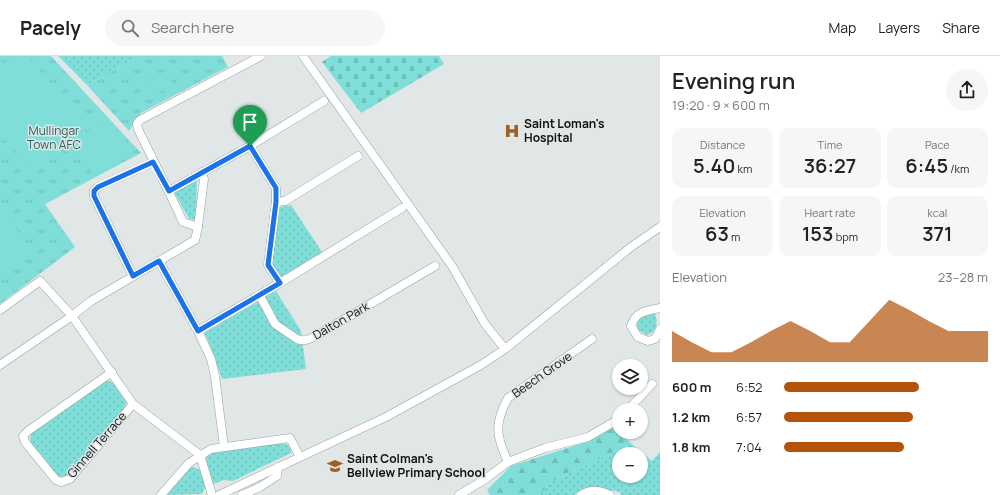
<!DOCTYPE html>
<html lang="en">
<head>
<meta charset="utf-8">
<style>
  :root { --surface:#fff; --page:#f6f6f6; --text:#222; --muted:#767676; --line:#e0e0e0; --accent:#b45309 }
  body { margin:0; font-family:Manrope,sans-serif; background:var(--page); color:var(--text); height:100vh; display:flex; flex-direction:column; font-size:15px; white-space:nowrap }
  * { box-sizing:border-box; margin:0 }
  p { font-size:13px; color:var(--muted) }
  .icon { flex:none; width:22px; height:22px; fill:none; stroke:currentColor; stroke-width:2; stroke-linecap:round; stroke-linejoin:round }
  .map { position:relative; flex:1; overflow:hidden }
  .side { display:flex; flex-direction:column; background:var(--surface); width:340px }
  .side>* { flex:none }
  .controls { position:absolute; left:612px; top:303px; display:grid; gap:8px }
  .controls a { display:grid; place-items:center; width:36px; height:36px; border-radius:50%; background:var(--surface); box-shadow:0 1px 3px #0004; font-size:20px }
  .pin { position:absolute; display:grid; place-items:center; width:34px; height:34px; color:#fff; margin:-41px -17px; border-radius:50% 50% 50% 0; rotate:-45deg; box-shadow:0 0 4px #0007 }
  .pin .icon { rotate:45deg }
  .round { display:grid; place-items:center; flex:none; width:42px; height:42px; border-radius:21px; background:var(--page) }
  .head { display:flex; align-items:center; justify-content:space-between; height:68px; padding:0 12px }
  h1 { font-size:22px; font-weight:600; line-height:30px }
  .stats { display:grid; grid-template-columns:repeat(3,1fr); gap:6px; height:68px; padding:4px 12px }
  .stats div { display:grid; align-content:center; border-radius:10px; background:var(--page); text-align:center }
  .stats b { font-size:20px; font-weight:600 }
  .stats small { font-size:11px; font-weight:400 }
  .stats p { font-size:11px }
  .chart { height:112px; padding:8px 12px }
  .chart p { display:flex; justify-content:space-between }
  .chart svg { width:100%; height:72px; margin-top:4px; fill:var(--accent); opacity:.7 }
  ul { padding:0 12px; list-style:none; font-size:13px }
  li { display:grid; grid-template-columns:64px 48px 1fr; align-items:center; height:30px }
  li i { height:10px; border-radius:5px; background:var(--accent) }
  header { display:flex; align-items:center; gap:24px; box-sizing:border-box; height:56px; padding:0 20px; background:var(--surface); border-bottom:1px solid var(--line) }
  header strong { font-size:19px }
  nav { display:flex; gap:22px; margin-inline-start:auto; font-size:14px }
  .search { width:280px; height:36px; background:var(--page); display:flex; align-items:center; gap:10px; box-sizing:border-box; padding:0 14px; border-radius:22px; color:var(--muted); font-size:15px }
  main { display:flex; flex:1; min-height:0 }
  .map>svg:first-child { display:block }
  .grass { fill:url(#grass-dots); fill-rule:evenodd }
  .forest { fill:url(#forest-firs) }
  .cemetery { fill:url(#cemetery-stones) }
  .park { fill:url(#park-tufts) }
  .garden { fill:#80ded9 }
  .lines { fill:none; stroke-linecap:round; stroke-linejoin:round }
  .minor-casing { stroke:#999d9d; stroke-width:9 }
  .minor { stroke:#fff; stroke-width:8 }
  .route-casing { stroke:#fff; stroke-width:8 }
  .route { stroke:#1a73e8; stroke-width:5 }
  .labels { text-anchor:middle; stroke-width:3; stroke-linejoin:round; paint-order:stroke }
  .poi-label { font-size:12px; font-weight:bold; fill:#101111; stroke:#e1e6e6; text-anchor:start }
  .park-label { font-size:12px; fill:#285f5c; stroke:#e1e6e6 }
  .street-label { font-size:12px; fill:#101111; stroke:#e1e6e6 }
</style>
</head>
<body>
<header>
<strong>Pacely</strong>
<div class="search"><svg class="icon" aria-label="search" viewBox="0 0 24 24"><circle cx="10" cy="10" r="6"/><path d="M15 15l6 6"/></svg>Search here</div>
<nav><a>Map</a><a>Layers</a><a>Share</a></nav>
</header>
<main>
<div class="map">
<svg width="660" height="439" viewBox="0 0 660 439">
  <defs>
    <pattern id="grass-dots" width="8" height="8" patternUnits="userSpaceOnUse"><rect width="8" height="8" fill="#80ded9"/><path d="M2 2h.1M6 6h.1" fill="none" stroke="#6ebdb9" stroke-width="1.8" stroke-linecap="round"/></pattern>
    <pattern id="forest-firs" width="22" height="20" patternUnits="userSpaceOnUse"><rect width="22" height="20" fill="#80ded9"/><path d="M5 1l3.5 6h-7zM16 11l3.5 6h-7z" fill="#6ebdb9"/></pattern>
    <pattern id="cemetery-stones" width="16" height="16" patternUnits="userSpaceOnUse"><rect width="16" height="16" fill="#80ded9"/><path d="M2 7V4a2 2 0 0 1 4 0v3zM10 15v-3a2 2 0 0 1 4 0v3z" fill="#6ebdb9"/></pattern>
    <pattern id="park-tufts" width="24" height="20" patternUnits="userSpaceOnUse"><rect width="24" height="20" fill="#80ded9"/><path d="M3 7l-1-3M5 7V3M7 7l1-3M15 17l-1-3M17 17v-4M19 17l1-3" fill="none" stroke="#6ebdb9"/></pattern>
  </defs>
  <rect width="100%" height="100%" fill="#e1e6e6"/>
  <!-- grass -->
  <g class="grass">
    <polygon points="58,0 140,0 87,29"/>
    <polygon points="197,119 196,164 189,163 172,132"/>
    <polygon points="291,149 322,196 281,222 272,207 280,151"/>
    <polygon points="276,235 301,275 306,313 222,323 210,289 205,278 206,276"/>
    <path d="M 651,256 L 655,258 C 658,267 657,276 647,279 L 638,274 L 637,263 Z"/>
    <polygon points="104,324 112,326 127,345 124,352 67,420 59,421 30,386 31,376"/>
    <path d="M 278,387 L 287,388 L 290,392 L 291,397 L 233,425 L 224,424 L 213,428 C 210,419 201,404 210,397 Z"/>
    <path d="M 632,388 L 652,405 L 660,396 L 660,439 L 622,439 L 619,436 L 596,431 L 580,434 L 574,439 L 539,439 L 554,424 ZM 619,398 L 641,398 L 641,420 L 619,420 Z"/>
    <polygon points="191,411 194,411 201,415 206,432 204,433 202,438 166,439"/>
  </g>
  <!-- forest -->
  <polygon class="forest" points="613,372 632,388 554,424 539,439 490,439 487,434 511,410 589,385"/>
  <!-- cemetery -->
  <polygon class="cemetery" points="331,0 439,0 444,8 361,57 322,6"/>
  <!-- park -->
  <g class="park">
    <polygon points="0,0 51,0 141,97 45,148 75,191 0,248"/>
    <polygon points="140,0 222,0 228,11 141,57 129,75 87,29"/>
  </g>
  <!-- garden -->
  <g class="garden">
    <polygon points="13,0 26,0 88,67 35,116 0,79 0,12"/>
    <polygon points="165,15 173,29 149,41 142,27"/>
    <polygon points="103,61 128,88 95,119 69,93"/>
    <polygon points="0,153 33,195 0,221"/>
  </g>
  <g class="lines">
    <!-- minor casing -->
    <g class="minor-casing">
      <g id="minor">
        <polyline points="303,0 452,210 485,268 505,293"/>
        <polyline points="169,135 250,90 324,45"/>
        <polyline points="276,146 285,145 358,100"/>
        <polyline points="198,171 204,123 202,116"/>
        <polyline points="159,205 198,275 280,227 268,209 276,146 276,132 250,90"/>
        <polyline points="133,220 94,140 94,135 98,131 153,106"/>
        <polyline points="280,227 402,152"/>
        <path d="M 260,240 L 275,268 L 297,283 C 306,287 313,281 321,277 L 435,210"/>
        <path d="M 660,252 C 646,255 636,255 631,270 L 638,281 L 648,285 L 655,283 L 660,273"/>
        <path d="M 0,254 L 40,225 L 72,260 L 91,245 L 195,184 L 198,171 L 183,166 C 169,135 153,104 138,73 L 137,68 L 140,64 L 261,0"/>
        <polyline points="198,275 211,303 215,320 224,391"/>
        <polyline points="0,309 72,260 133,348 200,399 212,439"/>
        <polyline points="112,316 28,375 23,380 25,386 56,424 61,426 70,423 133,348"/>
        <polyline points="628,354 652,328"/>
        <path d="M 508,406 C 496,380 494,368 508,342 L 592,283"/>
        <polyline points="161,439 189,407 211,393 290,382 300,401"/>
        <polyline points="219,439 386,361 481,309 505,293 631,191 660,171"/>
        <polyline points="242,439 260,431 277,420 278,411"/>
        <polyline points="459,439 484,424 508,406 545,392 588,381 619,363"/>
        <path d="M 581,439 C 590,433 601,434 610,439"/>
      </g>
    </g>
    <!-- minor -->
    <use href="#minor" class="minor"/>
  </g>
  <g class="lines">
    <!-- route casing -->
    <g class="route-casing">
      <polygon id="route" points="250,90 276,132 276,146 268,209 280,227 198,275 159,205 133,220 94,140 94,135 98,131 153,106 169,135"/>
    </g>
    <!-- route -->
    <use href="#route" class="route"/>
  </g>
  <!-- icons -->
  <defs>
    <g id="hospital-bare" transform="scale(1.2)"><path d="M-5-5h3v3.5h4V-5h3V5h-3V1.5h-4V5h-3Z" fill="#9d6124" stroke="#e1e6e6" stroke-width="2.5" paint-order="stroke"/></g>
    <g id="school-bare" transform="scale(1.2)"><path d="M0-5L7-2L0 1L-7-2ZM-4 1L0 2.5L4 1V4Q0 6-4 4Z" fill="#9d6124" stroke="#e1e6e6" stroke-width="2.5" paint-order="stroke"/></g>
  </defs>
  <g fill-rule="evenodd">
    <use href="#hospital-bare" x="512" y="75"/>
    <use href="#school-bare" x="335" y="410"/>
  </g>
  <g class="labels">
    <!-- poi labels -->
    <g class="poi-label">
      <text x="524" y="72">Saint Loman's<tspan x="524" dy="14">Hospital</tspan></text>
      <text x="347" y="407">Saint Colman's<tspan x="347" dy="14">Bellview Primary School</tspan></text>
    </g>
    <!-- park labels -->
    <g class="park-label">
      <text x="54" y="79">Mullingar<tspan x="54" dy="14">Town AFC</tspan></text>
    </g>
    <!-- street labels -->
    <g class="street-label">
      <text transform="translate(341 265) rotate(-30)" y="4">Dalton Park</text>
      <text transform="translate(542 319) rotate(-35)" y="4">Beech Grove</text>
      <text transform="translate(97 389) rotate(-49)" y="4">Ginnell Terrace</text>
    </g>
  </g>
</svg>
<div class="controls">
<a><svg class="icon" aria-label="layers" viewBox="0 0 24 24"><path d="M12 4l9 5-9 5-9-5zM3 14l9 5 9-5"/></svg></a>
<a>+</a>
<a>−</a>
</div>
<div class="pin" style="left:250px;top:90px;background:#1e9e55"><svg class="icon" aria-label="arrive" viewBox="0 0 24 24"><path d="M6 21V4h12l-3 4 3 4H6"/></svg></div>
</div>
<section class="side">
<div class="head"><div><h1>Evening run</h1><p>19:20 · 9 × 600 m</p></div><a class="round"><svg class="icon" aria-label="share" viewBox="0 0 24 24"><path d="M12 15V3M7 8l5-5 5 5M5 13v7h14v-7"/></svg></a></div>
<div class="stats">
<div><p>Distance</p><b>5.40<small> km</small></b></div>
<div><p>Time</p><b>36:27</b></div>
<div><p>Pace</p><b>6:45<small> /km</small></b></div>
</div>
<div class="stats">
<div><p>Elevation</p><b>63<small> m</small></b></div>
<div><p>Heart rate</p><b>153<small> bpm</small></b></div>
<div><p>kcal</p><b>371</b></div>
</div>
<div class="chart"><p><span>Elevation</span>23–28 m</p>
<svg viewBox="0 0 160 44" preserveAspectRatio="none"><path d="M0 44V25L10 32L20 38L30 38L40 32L50 25L60 19L70 25L80 32L90 32L100 19L110 6L120 12L130 19L140 25L150 25L160 25V44z"/></svg>
</div>
<ul>
<li><b>600 m</b>6:52<i style="width:66%"></i></li>
<li><b>1.2 km</b>6:57<i style="width:63%"></i></li>
<li><b>1.8 km</b>7:04<i style="width:59%"></i></li>
</ul>
</section>
</main>
</body>
</html>
